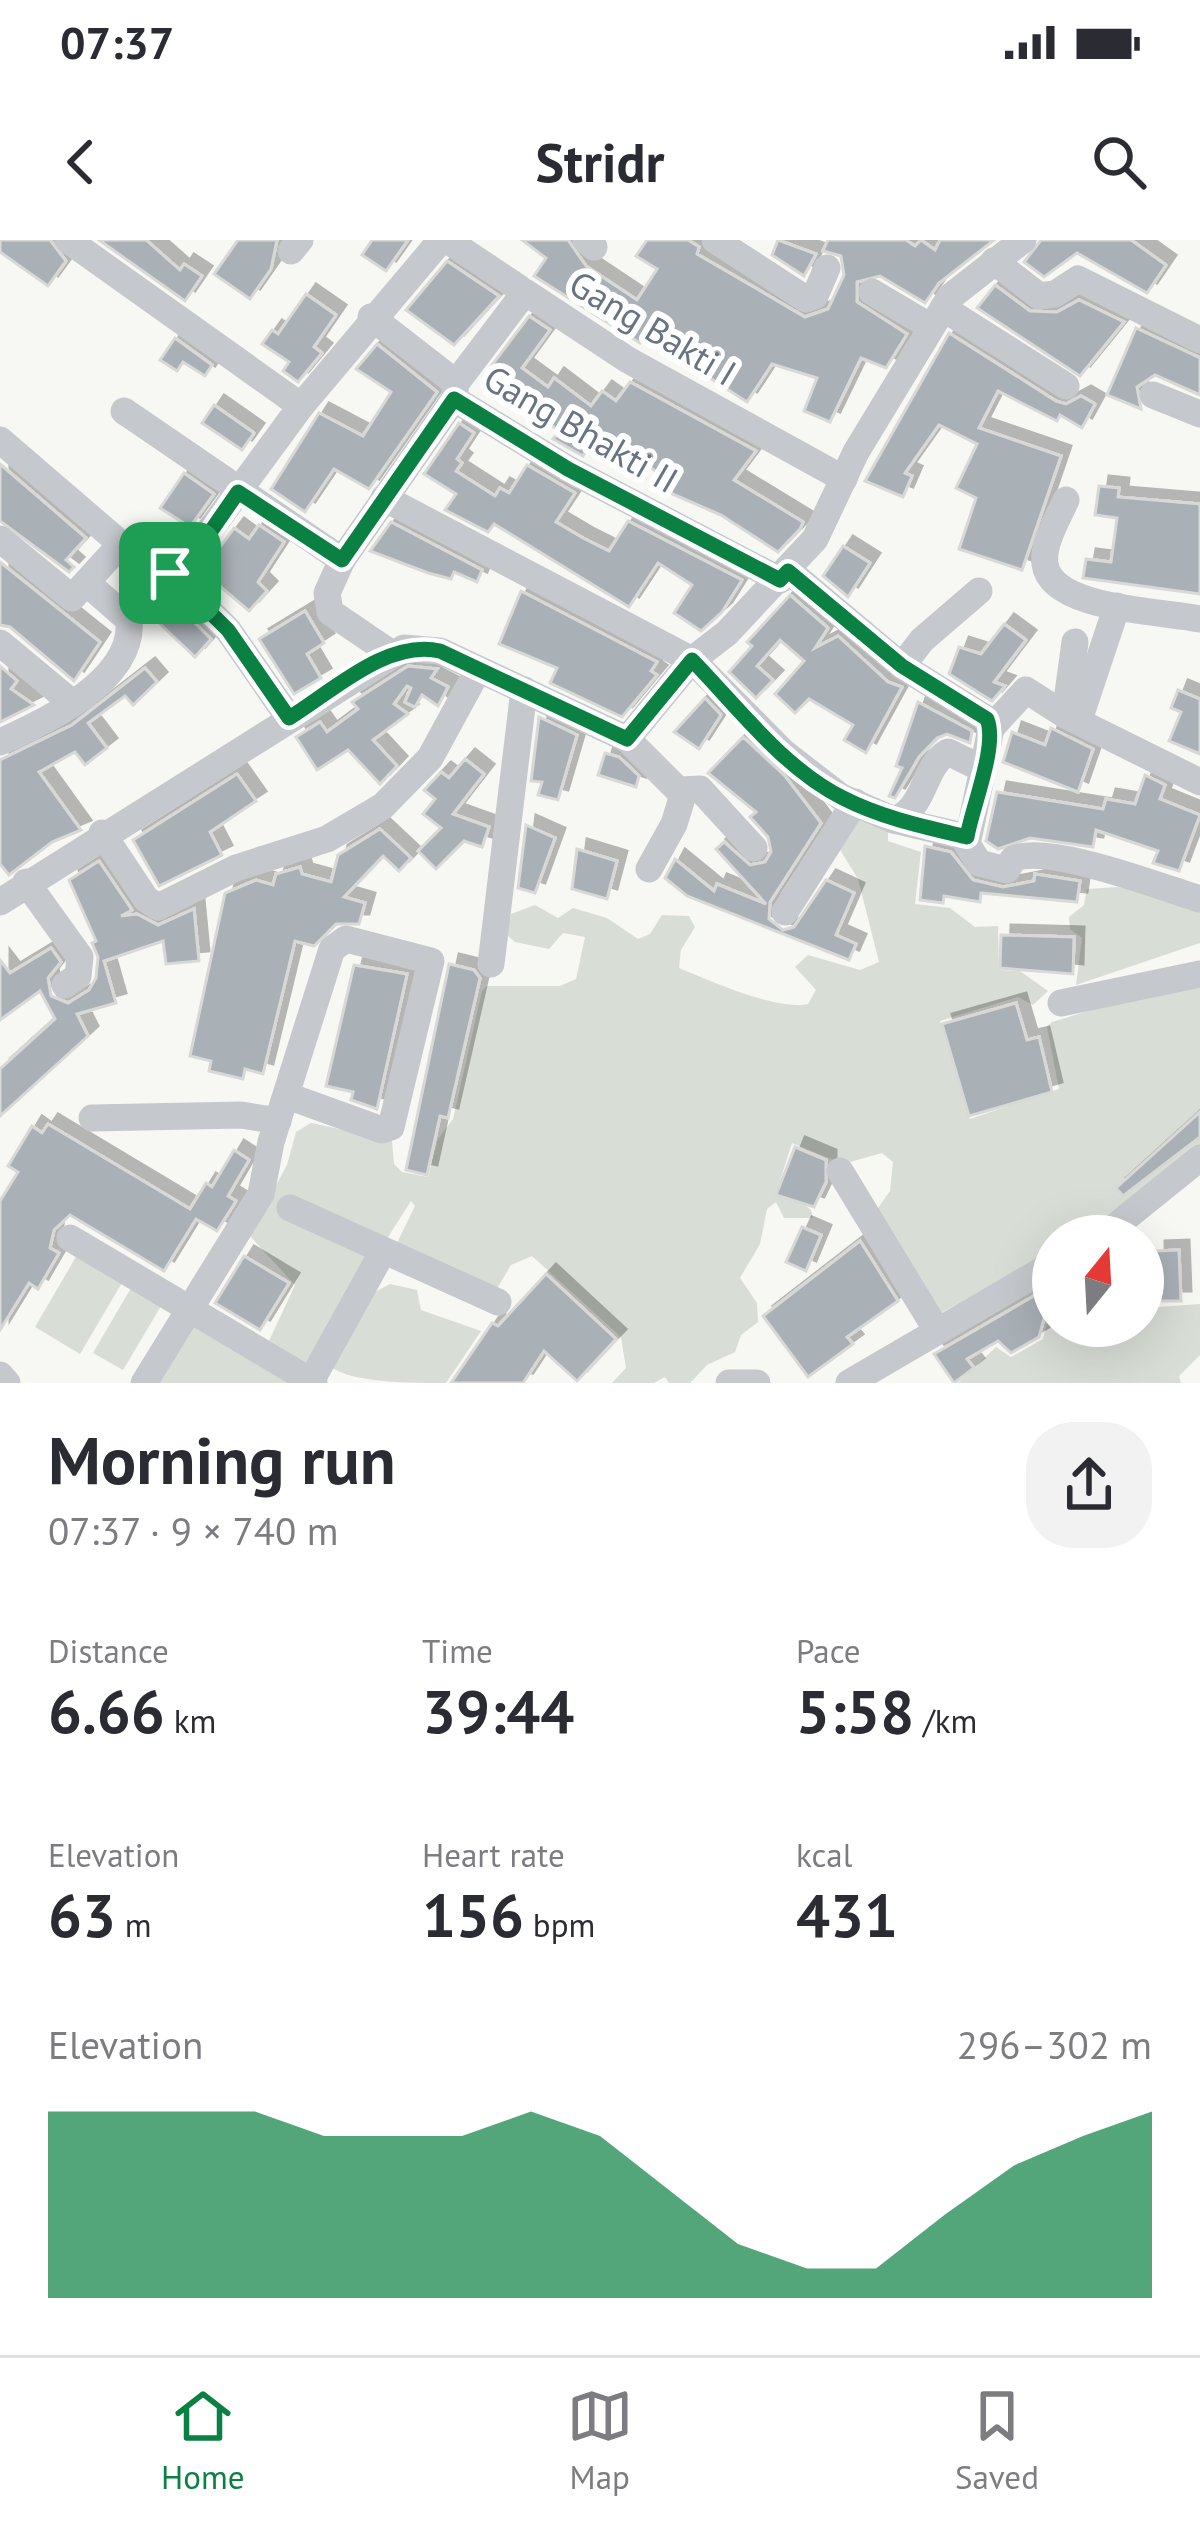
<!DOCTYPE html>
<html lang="en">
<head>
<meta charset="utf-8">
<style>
  :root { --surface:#fff; --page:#f2f2f3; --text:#2b2b33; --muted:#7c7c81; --line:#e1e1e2; --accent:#0b8043 }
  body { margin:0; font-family:"PT Sans",sans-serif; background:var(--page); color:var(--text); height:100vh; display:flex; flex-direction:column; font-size:45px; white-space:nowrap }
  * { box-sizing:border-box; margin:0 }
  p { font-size:39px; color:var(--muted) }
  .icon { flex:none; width:66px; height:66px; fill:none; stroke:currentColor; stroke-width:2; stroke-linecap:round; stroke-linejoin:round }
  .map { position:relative; height:1143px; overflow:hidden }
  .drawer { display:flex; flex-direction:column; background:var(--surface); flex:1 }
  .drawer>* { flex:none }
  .needle { width:78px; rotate:18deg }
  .controls { position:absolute; left:1032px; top:975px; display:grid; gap:24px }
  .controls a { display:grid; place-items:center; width:132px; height:132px; border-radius:50%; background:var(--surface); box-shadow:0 12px 48px #0002; font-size:60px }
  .pin { position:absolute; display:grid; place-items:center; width:102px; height:102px; color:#fff; margin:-51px; border-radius:24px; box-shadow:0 6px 18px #0006 }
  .round { display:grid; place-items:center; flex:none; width:126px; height:126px; border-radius:48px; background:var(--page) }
  .overview { display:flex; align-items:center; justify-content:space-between; height:204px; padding:0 48px }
  h1 { font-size:66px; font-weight:700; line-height:90px }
  .metrics { display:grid; grid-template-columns:repeat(3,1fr); gap:18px; height:204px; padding:12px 48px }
  .metrics div { display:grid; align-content:center }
  .metrics b { font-size:60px; font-weight:700 }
  .metrics small { font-size:33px; font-weight:400 }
  .metrics p { font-size:33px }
  .chart { height:336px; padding:24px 48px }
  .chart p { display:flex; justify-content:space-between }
  .chart svg { width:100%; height:216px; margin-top:12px; fill:var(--accent); opacity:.7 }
  .status { display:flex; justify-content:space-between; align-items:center; height:84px; padding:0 60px; background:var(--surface); direction:ltr }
  .status svg { height:33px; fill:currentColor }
  header { display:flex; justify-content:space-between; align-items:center; height:156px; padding:0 48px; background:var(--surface); font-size:54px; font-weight:700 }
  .tab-bar { display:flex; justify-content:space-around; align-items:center; height:168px; border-top:3px solid var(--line); background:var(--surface); font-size:33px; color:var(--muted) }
  .tab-bar a { display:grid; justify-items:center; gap:6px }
  .tab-bar .selected { color:var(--accent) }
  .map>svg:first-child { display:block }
  .green { fill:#d8ded5 }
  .building { fill:#a9b0b6; stroke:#d8d9d7; stroke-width:3; filter:url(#shadow) }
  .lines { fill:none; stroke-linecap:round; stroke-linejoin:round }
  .minor { stroke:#c5c8cc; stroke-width:27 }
  .route-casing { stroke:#fff; stroke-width:24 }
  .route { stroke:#0b8043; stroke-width:15 }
  .labels { text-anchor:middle; stroke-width:12; stroke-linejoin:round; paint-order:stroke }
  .street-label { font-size:36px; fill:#677484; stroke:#fff }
</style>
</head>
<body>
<div class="status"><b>07:37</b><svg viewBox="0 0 49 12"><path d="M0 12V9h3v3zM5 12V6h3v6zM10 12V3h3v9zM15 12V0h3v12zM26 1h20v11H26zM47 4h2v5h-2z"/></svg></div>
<header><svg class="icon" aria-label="back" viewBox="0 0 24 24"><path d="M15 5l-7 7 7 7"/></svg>Stridr<svg class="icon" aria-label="search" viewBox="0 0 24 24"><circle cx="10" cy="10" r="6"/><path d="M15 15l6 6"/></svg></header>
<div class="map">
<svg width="1200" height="1143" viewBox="0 0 1200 1143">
  <defs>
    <filter id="shadow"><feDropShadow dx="10" dy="-10" stdDeviation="0" flood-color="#0004"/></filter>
  </defs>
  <rect width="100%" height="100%" fill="#f7f7f4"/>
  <!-- green -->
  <g class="green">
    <path d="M 848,576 L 888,582 L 888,601 L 921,612 L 915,664 L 950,668 L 975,687 L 998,686 L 999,730 L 1020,731 L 1048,751 L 1033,765 L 1018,757 L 940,781 L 970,879 L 1059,849 L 1047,787 L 1052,782 L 1150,752 L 1200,746 L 1200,905 L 1079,996 L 1053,996 L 1053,1012 L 939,1074 L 875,972 L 890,951 L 893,922 L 882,913 L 843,924 L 792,903 L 779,944 L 811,970 L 813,978 L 784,978 L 776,962 L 767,969 L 760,1004 L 740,1038 L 757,1063 L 758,1082 L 741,1095 L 735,1112 L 707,1125 L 690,1143 L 669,1143 L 665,1137 L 654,1143 L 612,1143 L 626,1128 L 621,1097 L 532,1016 L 511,1025 L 495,1052 L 395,1007 L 415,966 L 411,961 L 307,1124 L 269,1101 L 295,1045 L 249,995 L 287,925 L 296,892 L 311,883 L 392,900 L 394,924 L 402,932 L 428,937 L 438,899 L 453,879 L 482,751 L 487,746 L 560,746 L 576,739 L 585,697 L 563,693 L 549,709 L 515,702 L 505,693 L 511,674 L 535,665 L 558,678 L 573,668 L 607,678 L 638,699 L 650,694 L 662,675 L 689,676 L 695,687 L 681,710 L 679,728 C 711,741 777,771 808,764 L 816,750 L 795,727 L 808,715 L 860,730 L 879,722 L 858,639 L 839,608 Z"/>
    <polygon points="1118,647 1200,664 1200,703 1076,745 1082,698 1070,689 1069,677 1084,665 1087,649"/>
    <polygon points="80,1010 126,1036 80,1114 35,1087"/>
    <polygon points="1053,1038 1053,1086 1143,1086 1143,1068 1200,1064 1200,1115 1179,1136 1181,1143 958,1143 996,1107 1011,1117 1043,1099 1051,1067 1040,1046"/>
    <path d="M 390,1044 L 417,1050 L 421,1070 L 481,1091 L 446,1143 C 413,1143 352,1143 331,1127 L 375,1052 Z"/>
    <polygon points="131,1048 161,1066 123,1130 93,1113"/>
    <polygon points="196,1085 298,1143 159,1143"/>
  </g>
  <!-- building -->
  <g class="building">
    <polygon points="0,0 50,0 66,21 48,46 0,12"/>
    <polygon points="99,0 146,0 180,30 184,24 202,36 185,61"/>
    <polygon points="238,0 277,0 271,29 250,59 214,34"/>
    <polygon points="372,0 408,0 386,31 362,15"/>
    <polygon points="522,0 568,0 586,26 637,60 657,29 636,16 647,0 688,0 699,7 697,14 805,77 828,69 844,35 841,16 823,11 828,0 906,0 915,6 921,0 935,10 940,0 994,0 939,43 925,63 880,36 857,42 857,62 907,94 886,128 861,118 830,182 804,171 817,138 772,124 747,162 645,96 640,103 534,36 546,18"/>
    <polygon points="778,0 816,14 804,36 772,15"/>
    <polygon points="1041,0 1131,0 1166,25 1147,53 1077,13 1044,37 1024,22"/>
    <polygon points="447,21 499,56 454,105 406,70"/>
    <polygon points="995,45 1030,71 1057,72 1079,60 1124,82 1080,136 977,68"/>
    <polygon points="306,54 336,75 314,107 322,113 298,142 283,131 289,122 262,104 272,90 278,94"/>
    <polygon points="529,76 550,90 522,128 548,147 554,138 591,166 602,151 616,161 630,142 756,211 734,240 803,282 800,289 778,312 721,275 668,252 673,244 639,219 631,230 590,205 583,216 553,199 559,191 483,137"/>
    <polygon points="1136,88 1200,118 1200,155 1155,135 1137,147 1141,169 1107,155"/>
    <polygon points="949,93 1056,161 1066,164 1081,156 1095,164 1082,188 1060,175 1057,181 998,151 979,188 1061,216 1022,330 959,309 976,258 956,248 977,204 939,185 905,233 912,236 903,257 865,241"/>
    <polygon points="175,98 212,125 205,136 183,122 177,131 160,120"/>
    <polygon points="377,104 437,152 369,249 334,229 305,272 271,249 319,173 363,196 391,152 356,129"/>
    <polygon points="214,165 254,193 242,210 202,183"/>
    <polygon points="459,183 474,193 457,219 462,223 456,231 495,256 500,248 509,253 527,225 575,253 556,282 583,298 609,311 628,281 742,340 722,372 701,391 674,373 692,345 658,323 629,367 494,284 488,292 445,270 456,254 424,234"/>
    <polygon points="0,224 86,298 66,320 74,327 69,332 0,281"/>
    <polygon points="184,233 214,254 190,287 160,268"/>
    <polygon points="1099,246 1119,248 1118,257 1200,264 1200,354 1083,338 1086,319 1111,322 1117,278 1095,275"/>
    <polygon points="391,282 482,330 477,342 454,332 451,339 428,333 370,311"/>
    <polygon points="259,285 284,302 258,342 267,351 249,371 202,331 234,288 249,299"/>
    <polygon points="843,306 870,323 848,357 823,336"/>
    <polygon points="0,322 100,402 74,441 10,387 0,385"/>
    <polygon points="521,351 657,422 651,431 657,435 622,477 550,443 557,428 499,404"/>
    <polygon points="790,355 828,388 815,408 838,396 888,442 902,447 866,513 844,500 853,485 809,459 795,473 775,454 804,421 780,400 757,426 773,440 756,458 729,432 752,406 747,402"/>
    <polygon points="174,362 211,399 195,417 157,381"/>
    <polygon points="305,371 324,403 307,414 321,438 294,454 259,399"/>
    <polygon points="1004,384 1026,400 994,442 1005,446 992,461 949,434 959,407 981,414"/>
    <polygon points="0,426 17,441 11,449 34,465 0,482"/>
    <polygon points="408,426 437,429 431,438 448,447 438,466 422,455 415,467 405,462 411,448 407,446 394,464 408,474 373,500 397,526 380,544 348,510 317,530 296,497 320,482 327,492 358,469 352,462"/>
    <polygon points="145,428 157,442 133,465 125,456 88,483 107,508 85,525 75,512 39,532 81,590 52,602 9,635 0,624 0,520 72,485"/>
    <polygon points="1178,450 1200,459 1200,514 1169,501 1181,472 1171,468"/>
    <polygon points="705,458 721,475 699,509 674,492"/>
    <polygon points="918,462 972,491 970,503 947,494 937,498 919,517 895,558 889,556 902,528 896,526"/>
    <polygon points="539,477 577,495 558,560 538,555 542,542 531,541"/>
    <polygon points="1051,488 1093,509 1078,552 1003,522 1012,492 1045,505"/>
    <polygon points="743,497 785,536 821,583 770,662 769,679 783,690 794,687 826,640 854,653 836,695 856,704 849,720 687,656 665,638 675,619 714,651 717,644 766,664 716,609 724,602 750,625 765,622 771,612 768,597 750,577 756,572 708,533"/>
    <polygon points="605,513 619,517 639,536 636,547 598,535"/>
    <polygon points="465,519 484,534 453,574 489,587 482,607 464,601 436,629 418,611 441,588 423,574 435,559 424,550 441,532 449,538"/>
    <polygon points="237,534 256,561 210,592 222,615 159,646 133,600"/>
    <polygon points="1145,535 1165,545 1160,559 1200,575 1179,631 1153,623 1158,611 1096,590 1093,607 1030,598 998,609 986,601 997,552 1103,569 1106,559 1135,564"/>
    <polygon points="526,585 555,598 535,653 518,648"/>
    <polygon points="380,589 411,618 399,631 383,616 344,657 365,663 359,684 336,684 314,706 295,701 263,834 245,829 243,839 209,831 211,821 190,816 225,653 256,640 273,645 276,634 300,627 302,634 331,642 338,615"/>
    <polygon points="925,606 951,612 973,640 1003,647 1034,641 1035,634 1080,641 1077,662 981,653 980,662 944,656 943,663 920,660"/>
    <polygon points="577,609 617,621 607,659 572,649"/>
    <polygon points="99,621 132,670 121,676 137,674 158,685 194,669 199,721 166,724 163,701 104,721 116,763 77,774 88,796 0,876 0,829 55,779 40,751 0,780 0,720 10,733 51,708 61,722 48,738 51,756 68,763 89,750 96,738 98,717 92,703 96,701 69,640"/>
    <polygon points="1001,695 1074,697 1073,734 1000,728"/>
    <polygon points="449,724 474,730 480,738 448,878 440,876 427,935 406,930"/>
    <polygon points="354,725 407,734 377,869 351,860 353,852 326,846"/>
    <polygon points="1016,763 1027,800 1039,797 1052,852 969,876 942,784"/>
    <polygon points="1200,872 1200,897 1123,956 1116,948"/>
    <polygon points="48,884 190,969 206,943 212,947 234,910 249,920 228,956 236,961 217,991 196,979 164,1031 70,975 54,990 50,1008 59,1013 38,1049 29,1043 0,1090 0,961 18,932 8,926 32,886 42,893"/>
    <polygon points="795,907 826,920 826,942 814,967 776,955"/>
    <polygon points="802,987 821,995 806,1031 786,1022"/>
    <polygon points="860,1001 898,1061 847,1097 853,1104 808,1137 763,1076"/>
    <polygon points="1179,1010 1181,1061 1156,1061 1155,1011"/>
    <polygon points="244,1016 289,1043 260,1090 215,1063"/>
    <polygon points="546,1034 616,1099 577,1141 544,1111 523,1143 451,1143 492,1083 498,1086"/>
    <polygon points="1039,1053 1047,1067 1039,1097 1011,1113 998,1101 967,1119 974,1128 954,1143 934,1114"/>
  </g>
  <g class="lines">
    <!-- minor -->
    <g class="minor">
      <polyline points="68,0 301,166"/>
      <polyline points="447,0 519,48"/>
      <polyline points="586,0 594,7"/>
      <polyline points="715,0 806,59 815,56 827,28"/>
      <polyline points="291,11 300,0"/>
      <polyline points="994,21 1039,56 1055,54 1078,39 1200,100"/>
      <polyline points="872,52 931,87"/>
      <polyline points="943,68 1066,146"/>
      <polyline points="371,77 456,143 454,159"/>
      <polyline points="456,143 525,52 628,120 844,239"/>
      <polyline points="1153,155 1200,174"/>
      <polyline points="454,159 568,229 780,340"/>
      <polyline points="124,171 342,320 327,353 330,372 392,414"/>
      <polyline points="0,200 121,304"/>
      <path d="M 384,258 L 692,420 L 783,512 L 841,557 L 894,580 C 926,569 922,527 948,512 L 983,529 L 967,604 L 979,623 L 1007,630 L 1013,619 C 1047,603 1161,647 1200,659"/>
      <path d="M 1066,260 C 1058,278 1042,304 1045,324 C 1051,370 1163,371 1200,379"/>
      <path d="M 0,299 L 72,358 L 121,304 C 137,323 155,340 182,328 L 301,166 L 441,0"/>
      <polyline points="342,320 454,159"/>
      <polyline points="789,331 902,426 987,479 991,488 983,529"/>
      <polyline points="170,333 228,390 289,478"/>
      <polyline points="1075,402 1065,475 1200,542"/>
      <polyline points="0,403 71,462"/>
      <polyline points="902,426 922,400 979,351"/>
      <polyline points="1082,471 1117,366"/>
      <polyline points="991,488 1026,450 1065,475"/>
      <polyline points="627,499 683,555 674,584 649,629"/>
      <path d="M 0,502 C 45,482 135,440 129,380 L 88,344"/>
      <polyline points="682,550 700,549 754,608"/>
      <polyline points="894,580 967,597"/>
      <polyline points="102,593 146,659 158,667 236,628 327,599 383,566 430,518 478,430"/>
      <polyline points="26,642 80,717 78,736 65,745"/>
      <polyline points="0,662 404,408 440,411 627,499 692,420 727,393 815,299 856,212 950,57 1023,0"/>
      <polyline points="785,672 855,562"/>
      <polyline points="491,724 524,450"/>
      <polyline points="1061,763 1200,734"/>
      <polyline points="92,878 241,875 278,881"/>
      <polyline points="840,931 936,1089"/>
      <polyline points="290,968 498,1062"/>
      <polyline points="1103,996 1200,918"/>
      <polyline points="70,998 314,1143"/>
      <polyline points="0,1135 7,1143"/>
      <polyline points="144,1143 261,954 271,902 332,709 346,699 431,721 391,887 382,890 288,856"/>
      <polyline points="310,1143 382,1013"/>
      <polyline points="729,1143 757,1143"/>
      <polyline points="849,1143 1053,1024"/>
    </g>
  </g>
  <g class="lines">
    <!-- route casing -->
    <g class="route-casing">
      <path id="route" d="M 454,159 L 568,229 L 780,340 L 788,331 L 902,426 L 987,479 C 998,506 972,567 967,597 C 925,587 882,578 843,558 C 784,529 737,466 692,420 L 627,499 L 440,411 C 387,399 333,451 289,478 L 228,390 L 170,333 L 193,317 L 238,252 L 342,320 Z"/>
    </g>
    <!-- route -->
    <use href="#route" class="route"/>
  </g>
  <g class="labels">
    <!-- street labels -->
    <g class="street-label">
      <text transform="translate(653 88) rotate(31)" y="13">Gang Bakti I</text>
      <text transform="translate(581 189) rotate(30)" y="13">Gang Bhakti II</text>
    </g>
  </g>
</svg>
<div class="controls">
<a><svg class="needle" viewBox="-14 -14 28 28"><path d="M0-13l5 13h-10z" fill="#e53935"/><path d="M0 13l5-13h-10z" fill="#7c7c81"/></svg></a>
</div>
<div class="pin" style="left:170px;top:333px;background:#1e9e55"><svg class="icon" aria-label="arrive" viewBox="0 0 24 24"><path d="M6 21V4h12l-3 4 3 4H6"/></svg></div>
</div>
<section class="drawer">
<div class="overview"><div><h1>Morning run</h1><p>07:37 · 9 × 740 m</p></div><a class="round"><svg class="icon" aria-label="share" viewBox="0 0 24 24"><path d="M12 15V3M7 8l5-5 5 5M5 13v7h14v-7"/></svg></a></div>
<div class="metrics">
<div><p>Distance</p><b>6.66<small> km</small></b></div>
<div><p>Time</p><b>39:44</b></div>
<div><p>Pace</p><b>5:58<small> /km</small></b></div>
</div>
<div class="metrics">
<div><p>Elevation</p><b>63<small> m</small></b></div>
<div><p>Heart rate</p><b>156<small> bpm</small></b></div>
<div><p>kcal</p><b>431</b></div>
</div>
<div class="chart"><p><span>Elevation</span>296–302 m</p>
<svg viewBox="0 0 160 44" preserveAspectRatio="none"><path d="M0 44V6L10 6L20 6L30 6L40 11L50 11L60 11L70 6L80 11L90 22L100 33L110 38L120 38L130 27L140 17L150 11L160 6V44z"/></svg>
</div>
</section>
<nav class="tab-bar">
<a class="selected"><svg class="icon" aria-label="home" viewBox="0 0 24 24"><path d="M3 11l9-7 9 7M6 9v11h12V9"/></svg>Home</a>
<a><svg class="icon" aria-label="map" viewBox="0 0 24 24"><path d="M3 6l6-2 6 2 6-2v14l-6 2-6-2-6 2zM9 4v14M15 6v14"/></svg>Map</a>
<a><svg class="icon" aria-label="saved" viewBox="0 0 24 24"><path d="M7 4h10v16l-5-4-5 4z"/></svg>Saved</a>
</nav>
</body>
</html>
